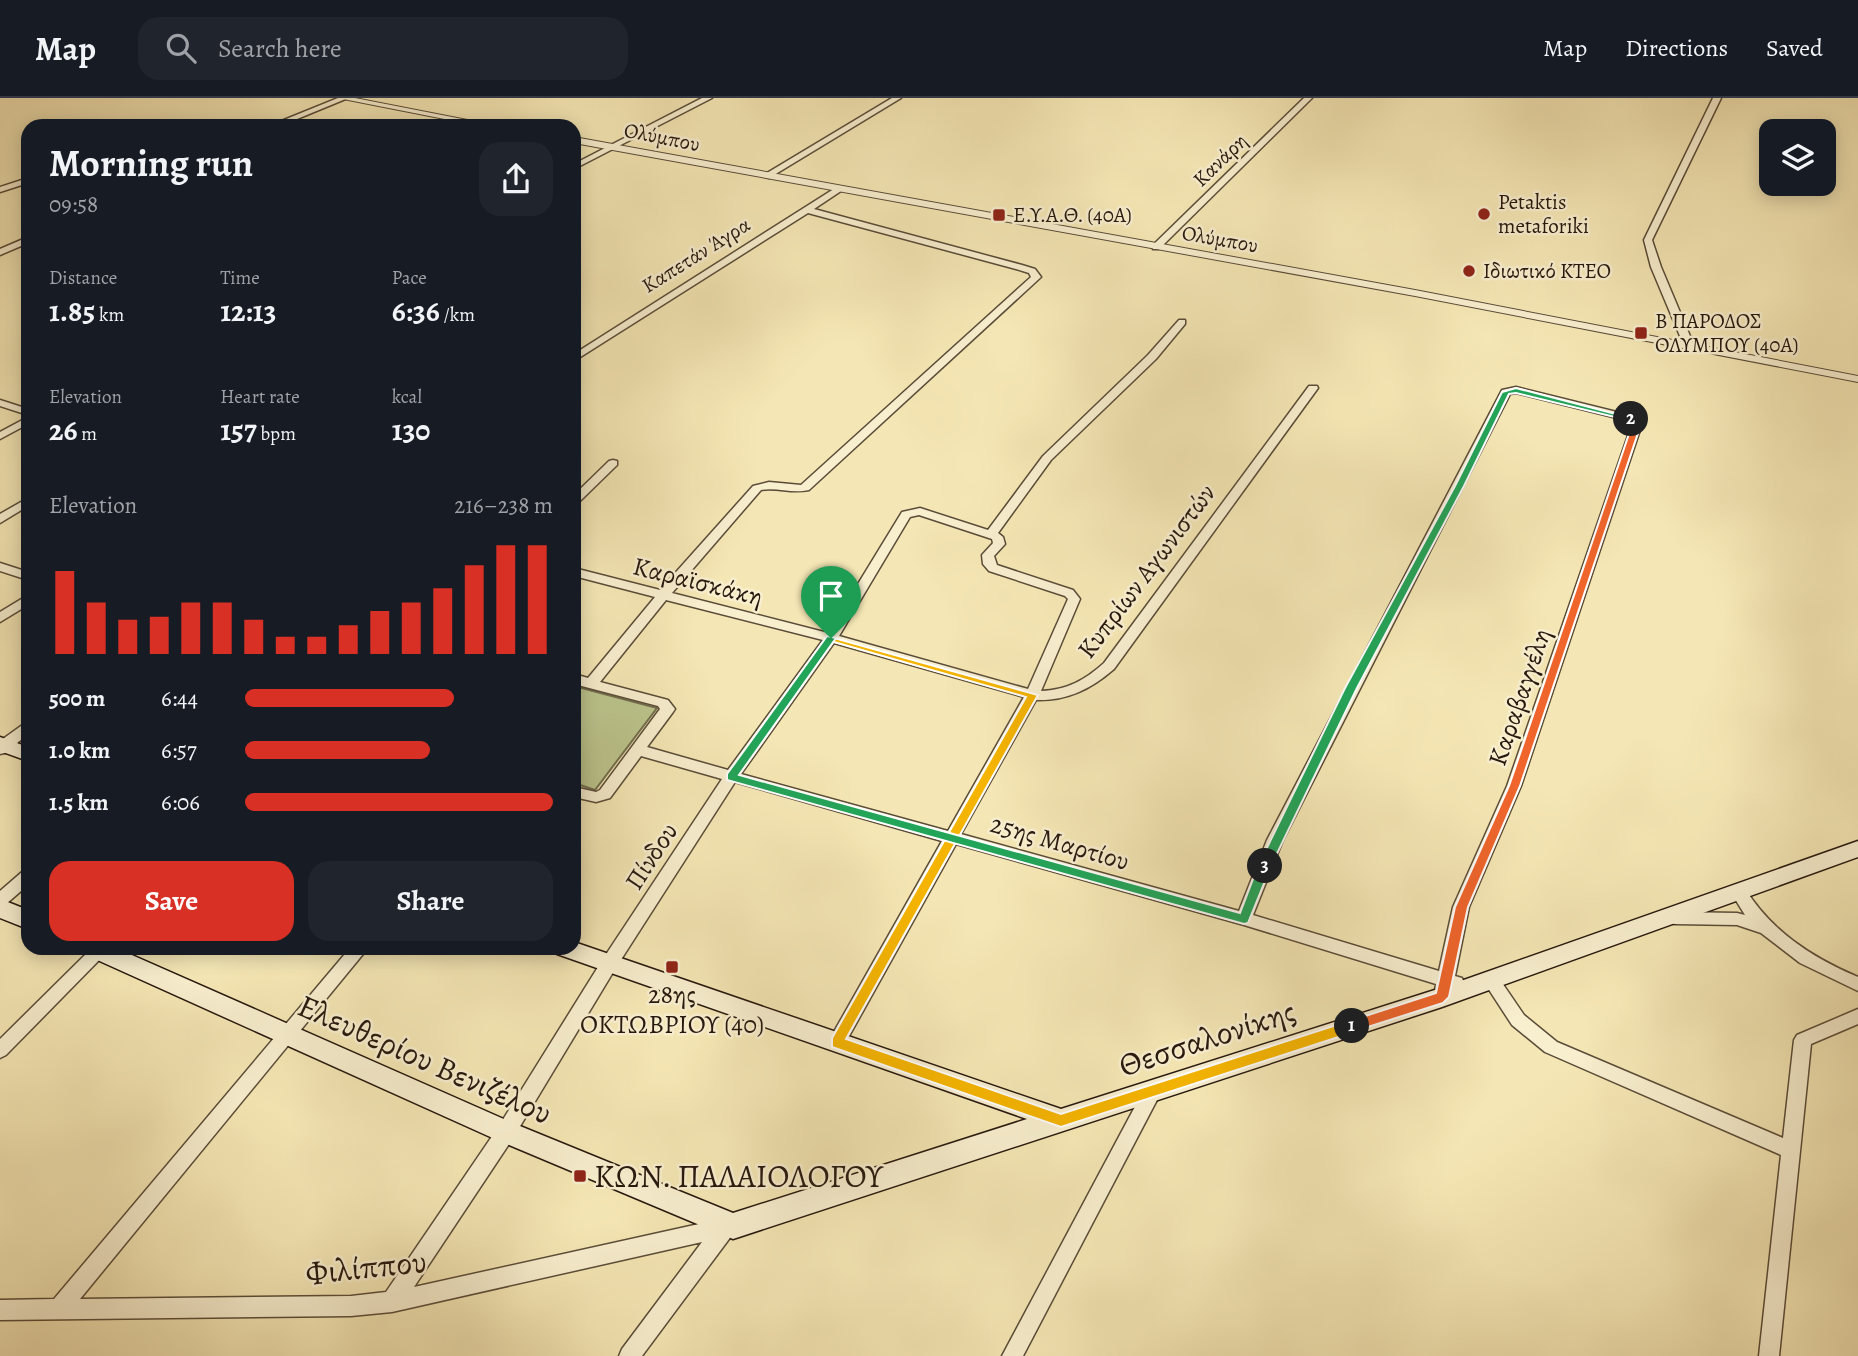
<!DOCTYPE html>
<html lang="en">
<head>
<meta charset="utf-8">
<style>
  :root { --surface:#171b24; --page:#20242c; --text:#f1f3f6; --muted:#9ea1a6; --line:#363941; --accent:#d93025 }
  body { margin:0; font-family:Alegreya,serif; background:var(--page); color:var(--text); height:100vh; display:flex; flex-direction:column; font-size:26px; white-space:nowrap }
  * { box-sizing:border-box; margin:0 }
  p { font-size:23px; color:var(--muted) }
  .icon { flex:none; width:38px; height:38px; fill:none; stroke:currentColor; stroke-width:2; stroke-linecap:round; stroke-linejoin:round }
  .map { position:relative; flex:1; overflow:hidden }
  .details { position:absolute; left:21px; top:21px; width:560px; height:836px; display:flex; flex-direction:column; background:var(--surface); border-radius:21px; box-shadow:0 4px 18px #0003 }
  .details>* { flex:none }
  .controls { position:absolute; left:1759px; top:21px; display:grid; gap:14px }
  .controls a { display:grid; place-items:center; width:77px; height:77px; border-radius:14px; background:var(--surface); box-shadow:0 4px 18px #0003; font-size:35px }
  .pin { position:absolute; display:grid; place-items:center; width:60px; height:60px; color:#fff; margin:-72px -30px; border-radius:50% 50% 50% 0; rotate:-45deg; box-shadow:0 0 7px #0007 }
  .pin .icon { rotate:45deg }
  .km { position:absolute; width:35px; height:35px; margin:-18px; border-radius:50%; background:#222; color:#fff; font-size:19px; line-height:35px; text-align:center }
  .round { display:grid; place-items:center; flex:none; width:74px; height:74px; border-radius:21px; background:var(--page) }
  .head { display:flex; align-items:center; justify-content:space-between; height:119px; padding:0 28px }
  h1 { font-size:38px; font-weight:600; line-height:52px }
  .metrics { display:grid; grid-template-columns:repeat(3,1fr); gap:10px; height:119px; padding:7px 28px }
  .metrics div { display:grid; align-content:center }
  .metrics b { font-size:30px; font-weight:600 }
  .metrics small { font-size:19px; font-weight:400 }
  .metrics p { font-size:19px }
  .chart { height:196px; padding:14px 28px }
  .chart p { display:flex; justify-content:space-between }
  .chart svg { width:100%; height:126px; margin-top:7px; stroke:var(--accent); stroke-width:6 }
  .cta { display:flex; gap:14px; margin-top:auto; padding:14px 28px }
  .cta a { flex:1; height:80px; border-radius:21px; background:var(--accent); color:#fff; font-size:28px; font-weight:600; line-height:80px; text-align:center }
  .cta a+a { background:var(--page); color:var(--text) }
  ul { padding:0 28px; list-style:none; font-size:23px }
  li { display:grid; grid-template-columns:112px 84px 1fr; align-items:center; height:52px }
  li i { height:18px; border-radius:9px; background:var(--accent) }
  header { display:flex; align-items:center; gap:42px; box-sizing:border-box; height:98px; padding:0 35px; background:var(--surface); border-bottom:2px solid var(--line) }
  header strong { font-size:33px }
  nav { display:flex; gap:38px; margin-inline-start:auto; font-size:24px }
  .search { width:490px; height:63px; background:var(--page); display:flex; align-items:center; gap:18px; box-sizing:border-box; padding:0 24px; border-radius:21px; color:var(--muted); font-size:26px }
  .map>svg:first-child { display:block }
  .green { fill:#bcc58d; stroke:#726e4e; stroke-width:2 }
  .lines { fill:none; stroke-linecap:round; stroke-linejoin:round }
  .minor-casing { stroke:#5a4c38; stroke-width:3 }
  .tertiary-casing { stroke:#5a4c38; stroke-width:2 }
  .secondary-casing { stroke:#27180e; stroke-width:3 }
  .minor { fill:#f8efcf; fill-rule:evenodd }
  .tertiary { fill:#f8efcf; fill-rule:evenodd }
  .secondary { fill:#f8efcf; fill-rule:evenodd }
  .split-1 { fill:#f5b400; stroke:#fff; stroke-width:2 }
  .split-2 { fill:#f0652b; stroke:#fff; stroke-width:2 }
  .split-3 { fill:#22a559; stroke:#fff; stroke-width:2 }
  .split-4 { fill:#22a559; stroke:#fff; stroke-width:2 }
  .poi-dot { fill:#8f2418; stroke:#f8efcf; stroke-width:2.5 }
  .labels { text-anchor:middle; stroke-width:5; stroke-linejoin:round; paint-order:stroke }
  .far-street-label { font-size:21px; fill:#27180e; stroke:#f8efcf }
  .far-poi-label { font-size:21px; fill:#27180e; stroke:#f8efcf; text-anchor:start }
  .street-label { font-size:26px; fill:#27180e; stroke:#f8efcf }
  .poi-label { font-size:26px; fill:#27180e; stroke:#f8efcf }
  .near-street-label { font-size:32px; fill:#27180e; stroke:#f8efcf }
  .near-poi-label { font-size:32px; fill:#27180e; stroke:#f8efcf; text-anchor:start }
</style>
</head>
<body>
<header>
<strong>Map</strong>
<div class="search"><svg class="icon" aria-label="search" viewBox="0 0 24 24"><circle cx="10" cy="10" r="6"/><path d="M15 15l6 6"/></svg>Search here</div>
<nav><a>Map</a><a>Directions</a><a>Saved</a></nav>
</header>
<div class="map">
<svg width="1858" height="1258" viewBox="0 0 1858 1258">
  <rect width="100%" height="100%" fill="#f5e7b5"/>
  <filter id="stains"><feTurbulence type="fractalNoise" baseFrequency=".00286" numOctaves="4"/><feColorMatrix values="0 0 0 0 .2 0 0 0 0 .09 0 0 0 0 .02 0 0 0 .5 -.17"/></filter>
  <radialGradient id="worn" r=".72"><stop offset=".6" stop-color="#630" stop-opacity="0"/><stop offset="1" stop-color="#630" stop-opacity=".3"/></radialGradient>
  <!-- green -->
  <polygon class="green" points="574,588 657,610 595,692 574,685"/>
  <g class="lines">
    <!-- minor casing -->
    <g class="minor-casing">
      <g id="minor">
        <polygon points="338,0 348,0 280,28 269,28"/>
        <polygon points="702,0 712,0 574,71 574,66"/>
        <polygon points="892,0 901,0 769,80 762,78"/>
        <polygon points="1304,0 1312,0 1159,151 1153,151 1153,147"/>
        <polygon points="1713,0 1721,0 1652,142 1661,169 1695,250 1690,253 1685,250 1651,169 1644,142"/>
        <polygon points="171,26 184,28 167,28"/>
        <polygon points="28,80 28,85 0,94 0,89"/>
        <path d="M 837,89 L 844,91 L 814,111 L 1022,167 L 1035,171 L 1041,179 L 809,392 C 792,396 777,389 761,392 L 672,495 L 828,535 L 902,414 L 920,410 L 988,432 L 1043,358 L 1148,257 L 1179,222 L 1185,222 L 1185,226 L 1156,261 L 1051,362 L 998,435 L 1003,439 L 1005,446 L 994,458 L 997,467 L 1073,492 L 1080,501 L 1041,593 C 1067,592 1085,582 1104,565 L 1309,288 L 1317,288 L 1318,290 L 1114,571 C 1091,591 1067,603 1036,602 L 961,736 L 1239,813 L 1267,742 L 1502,292 L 1516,289 L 1637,319 L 1642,326 L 1521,688 L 1469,809 L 1455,878 L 1462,880 L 1464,885 L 1462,890 L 1452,891 L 1448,904 L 1442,906 L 1436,904 L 1434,899 L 1436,886 L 1244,827 L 956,746 L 843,949 L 837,952 L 831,949 L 828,944 L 831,939 L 942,743 L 735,684 L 615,871 L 513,1040 L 414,1189 L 726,1120 L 736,1122 L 739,1129 L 736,1136 L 732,1137 L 642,1258 L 619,1258 L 622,1251 L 702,1144 L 392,1214 L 351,1218 L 0,1222 L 0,1202 L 54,1201 L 350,850 L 368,850 L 80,1201 L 351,1198 L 386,1194 L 499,1028 L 603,861 L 722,681 L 641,658 L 610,700 L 596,704 L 574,699 L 574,689 L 596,694 L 600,692 L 660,611 L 658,608 L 574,586 L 574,576 L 588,580 L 655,499 L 574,478 L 574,470 L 660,492 L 753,388 L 769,384 L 801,387 L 1031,179 L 1029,175 L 1016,171 L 808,115 L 574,263 L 574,256 ZM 1516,295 L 1629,323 L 1632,326 L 1507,688 L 1453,809 L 1439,873 L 1253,817 L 1283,742 L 1510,296 ZM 919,417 L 992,441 L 993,445 L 982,457 L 983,466 L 989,473 L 1065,498 L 1068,501 L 1028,591 L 839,538 L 910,419 ZM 666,502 L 823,542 L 728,672 L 647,649 L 673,614 L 675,611 L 668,602 L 600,584 ZM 834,545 L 1024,599 L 948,733 L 741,676 Z"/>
        <polygon points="28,139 28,145 0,157 0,151"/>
        <polygon points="0,302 28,311 28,317 0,308"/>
        <polygon points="28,319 28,326 0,341 0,334"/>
        <polygon points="613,362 617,363 617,367 578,405 574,406 574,397 609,363"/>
        <polygon points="28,400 28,408 0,425 0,416"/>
        <polygon points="0,465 28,474 28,482 0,473"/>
        <polygon points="28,497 28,507 0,524 0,514"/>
        <polygon points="28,623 28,636 5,655 0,656 0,643"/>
        <polygon points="28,772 28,787 6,806 0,808 0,793 22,774"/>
        <path d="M 1738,787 L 1744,789 C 1771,833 1811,859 1858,879 L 1858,893 L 1800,865 L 1761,835 L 1737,827 L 1675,826 L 1669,825 L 1667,820 L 1669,815 L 1675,814 L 1737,815 L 1745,817 L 1730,793 L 1732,789 Z"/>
        <polygon points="92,850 111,850 6,957 0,960 0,941"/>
        <polygon points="1490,874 1496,876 1524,917 1557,944 1783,1040 1794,942 1797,937 1858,911 1858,926 1811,946 1779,1258 1759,1258 1781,1057 1545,954 1512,927 1482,881 1484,876"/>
        <polygon points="1152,986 1158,988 1161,994 1158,1000 1023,1258 1002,1258 1146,988"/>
      </g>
    </g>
    <!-- tertiary casing -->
    <g class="tertiary-casing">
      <g id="tertiary">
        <polygon points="338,0 355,0 498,28 480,28"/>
        <polygon points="574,39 1415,192 1858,278 1858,284 1415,198 574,45"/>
      </g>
    </g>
    <!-- secondary casing -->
    <g class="secondary-casing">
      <g id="secondary">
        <polygon points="0,639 28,649 28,663 0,653"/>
        <polygon points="1858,743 1858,759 1442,909 733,1141 497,1042 84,856 81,850 116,850 515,1026 733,1115 1027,1021 557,856 554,850 574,850 574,844 1061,1011 1441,890"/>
        <polygon points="0,801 28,812 28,831 0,820"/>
      </g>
    </g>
    <!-- minor -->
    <use href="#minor" class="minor"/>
    <!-- tertiary -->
    <use href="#tertiary" class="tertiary"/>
    <!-- secondary -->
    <use href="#secondary" class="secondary"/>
  </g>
  <!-- split-1 -->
  <polygon class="split-1" points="827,538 1038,597 846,941 1061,1016 1352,922 1357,924 1357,933 1061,1029 832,949 832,940 1026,599 827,542"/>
  <!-- split-2 -->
  <polygon class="split-2" points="1628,319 1634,319 1641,326 1520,688 1468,809 1449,899 1443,905 1352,934 1347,933 1347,924 1436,895 1455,809 1509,688 1632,327"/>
  <!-- split-3 -->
  <polygon class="split-3" points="1516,290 1635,321 1631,323 1516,295 1509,296 1464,388 1357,590 1271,768 1269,771 1260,771 1258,768 1345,590 1455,388 1502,294"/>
  <!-- split-4 -->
  <polygon class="split-4" points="827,538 836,540 739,677 1240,815 1258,768 1265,763 1271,768 1248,825 1244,826 727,682 727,676"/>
  <!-- markers -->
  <g class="poi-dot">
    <circle cx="1484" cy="116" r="7"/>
    <rect x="992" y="110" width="14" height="14" rx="3.5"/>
    <circle cx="1469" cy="173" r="7"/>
    <rect x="1634" y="228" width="14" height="14" rx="3.5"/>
    <rect x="665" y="862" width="14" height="14" rx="3.5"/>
    <rect x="573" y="1071" width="14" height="14" rx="3.5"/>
  </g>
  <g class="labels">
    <!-- far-street labels -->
    <g class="far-street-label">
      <text transform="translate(662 39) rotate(11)" y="7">Ολύμπου</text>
      <text transform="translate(1220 62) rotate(-44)" y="7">Κανάρη</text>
      <text transform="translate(1220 141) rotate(10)" y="7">Ολύμπου</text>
      <text transform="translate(696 157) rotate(-32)" y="7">Καπετάν Άγρα</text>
    </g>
    <!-- far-poi labels -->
    <g class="far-poi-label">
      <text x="1498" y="111">Petaktis<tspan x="1498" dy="24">metaforiki</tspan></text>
      <text x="1013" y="124">Ε.Υ.Α.Θ. (40Α)</text>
      <text x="1483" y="180">Ιδιωτικό ΚΤΕΟ</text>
      <text x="1655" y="230">Β ΠΑΡΟΔΟΣ<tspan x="1655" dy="24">ΟΛΥΜΠΟΥ (40Α)</tspan></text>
    </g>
    <!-- street labels -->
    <g class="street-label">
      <text transform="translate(1146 473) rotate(-53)" y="9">Κυπρίων Αγωνιστών</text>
      <text transform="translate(698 483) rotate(14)" y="9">Καραϊσκάκη</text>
      <text transform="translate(1519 599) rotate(-71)" y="9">Καραβαγγέλη</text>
      <text transform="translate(1060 744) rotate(16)" y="9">25ης Μαρτίου</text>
      <text transform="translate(651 758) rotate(-57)" y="9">Πίνδου</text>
    </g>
    <!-- poi labels -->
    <g class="poi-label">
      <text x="672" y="905">28ης<tspan x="672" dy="30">ΟΚΤΩΒΡΙΟΥ (40)</tspan></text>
    </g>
    <!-- near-street labels -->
    <g class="near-street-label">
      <text transform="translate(1207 940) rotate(-18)" y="11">Θεσσαλονίκης</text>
      <text transform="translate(425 961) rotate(24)" y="11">Ελευθερίου Βενιζέλου</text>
      <text transform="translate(366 1169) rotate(-6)" y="11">Φιλίππου</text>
    </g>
    <!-- near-poi labels -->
    <g class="near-poi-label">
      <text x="594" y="1089">ΚΩΝ. ΠΑΛΑΙΟΛΟΓΟΥ</text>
    </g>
  </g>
  <rect width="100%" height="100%" filter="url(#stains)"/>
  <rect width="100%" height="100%" fill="url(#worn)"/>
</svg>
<div class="controls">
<a><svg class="icon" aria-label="layers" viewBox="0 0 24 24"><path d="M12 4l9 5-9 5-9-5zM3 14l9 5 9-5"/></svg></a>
</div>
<div class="pin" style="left:831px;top:540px;background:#1e9e55"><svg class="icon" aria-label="arrive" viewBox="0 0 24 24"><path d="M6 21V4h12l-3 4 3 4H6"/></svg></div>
<b class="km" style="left:1352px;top:928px">1</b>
<b class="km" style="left:1631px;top:321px">2</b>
<b class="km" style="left:1265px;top:768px">3</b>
<section class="details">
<div class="head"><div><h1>Morning run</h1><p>09:58</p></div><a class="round"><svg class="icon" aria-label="share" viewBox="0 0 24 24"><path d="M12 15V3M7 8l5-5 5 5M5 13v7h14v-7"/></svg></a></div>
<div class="metrics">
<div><p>Distance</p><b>1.85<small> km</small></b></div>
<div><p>Time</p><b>12:13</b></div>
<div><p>Pace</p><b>6:36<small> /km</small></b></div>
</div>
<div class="metrics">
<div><p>Elevation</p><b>26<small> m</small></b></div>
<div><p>Heart rate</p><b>157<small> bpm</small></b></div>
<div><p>kcal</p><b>130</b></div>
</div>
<div class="chart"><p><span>Elevation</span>216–238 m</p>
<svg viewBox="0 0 160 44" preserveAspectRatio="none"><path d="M5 44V15M15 44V26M25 44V32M35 44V31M45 44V26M55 44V26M65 44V32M75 44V38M85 44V38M95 44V34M105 44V29M115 44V26M125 44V21M135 44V13M145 44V6M155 44V6"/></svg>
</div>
<ul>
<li><b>500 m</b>6:44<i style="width:68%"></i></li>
<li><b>1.0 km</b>6:57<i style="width:60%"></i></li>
<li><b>1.5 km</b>6:06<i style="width:100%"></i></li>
</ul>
<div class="cta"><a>Save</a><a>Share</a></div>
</section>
</div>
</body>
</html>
